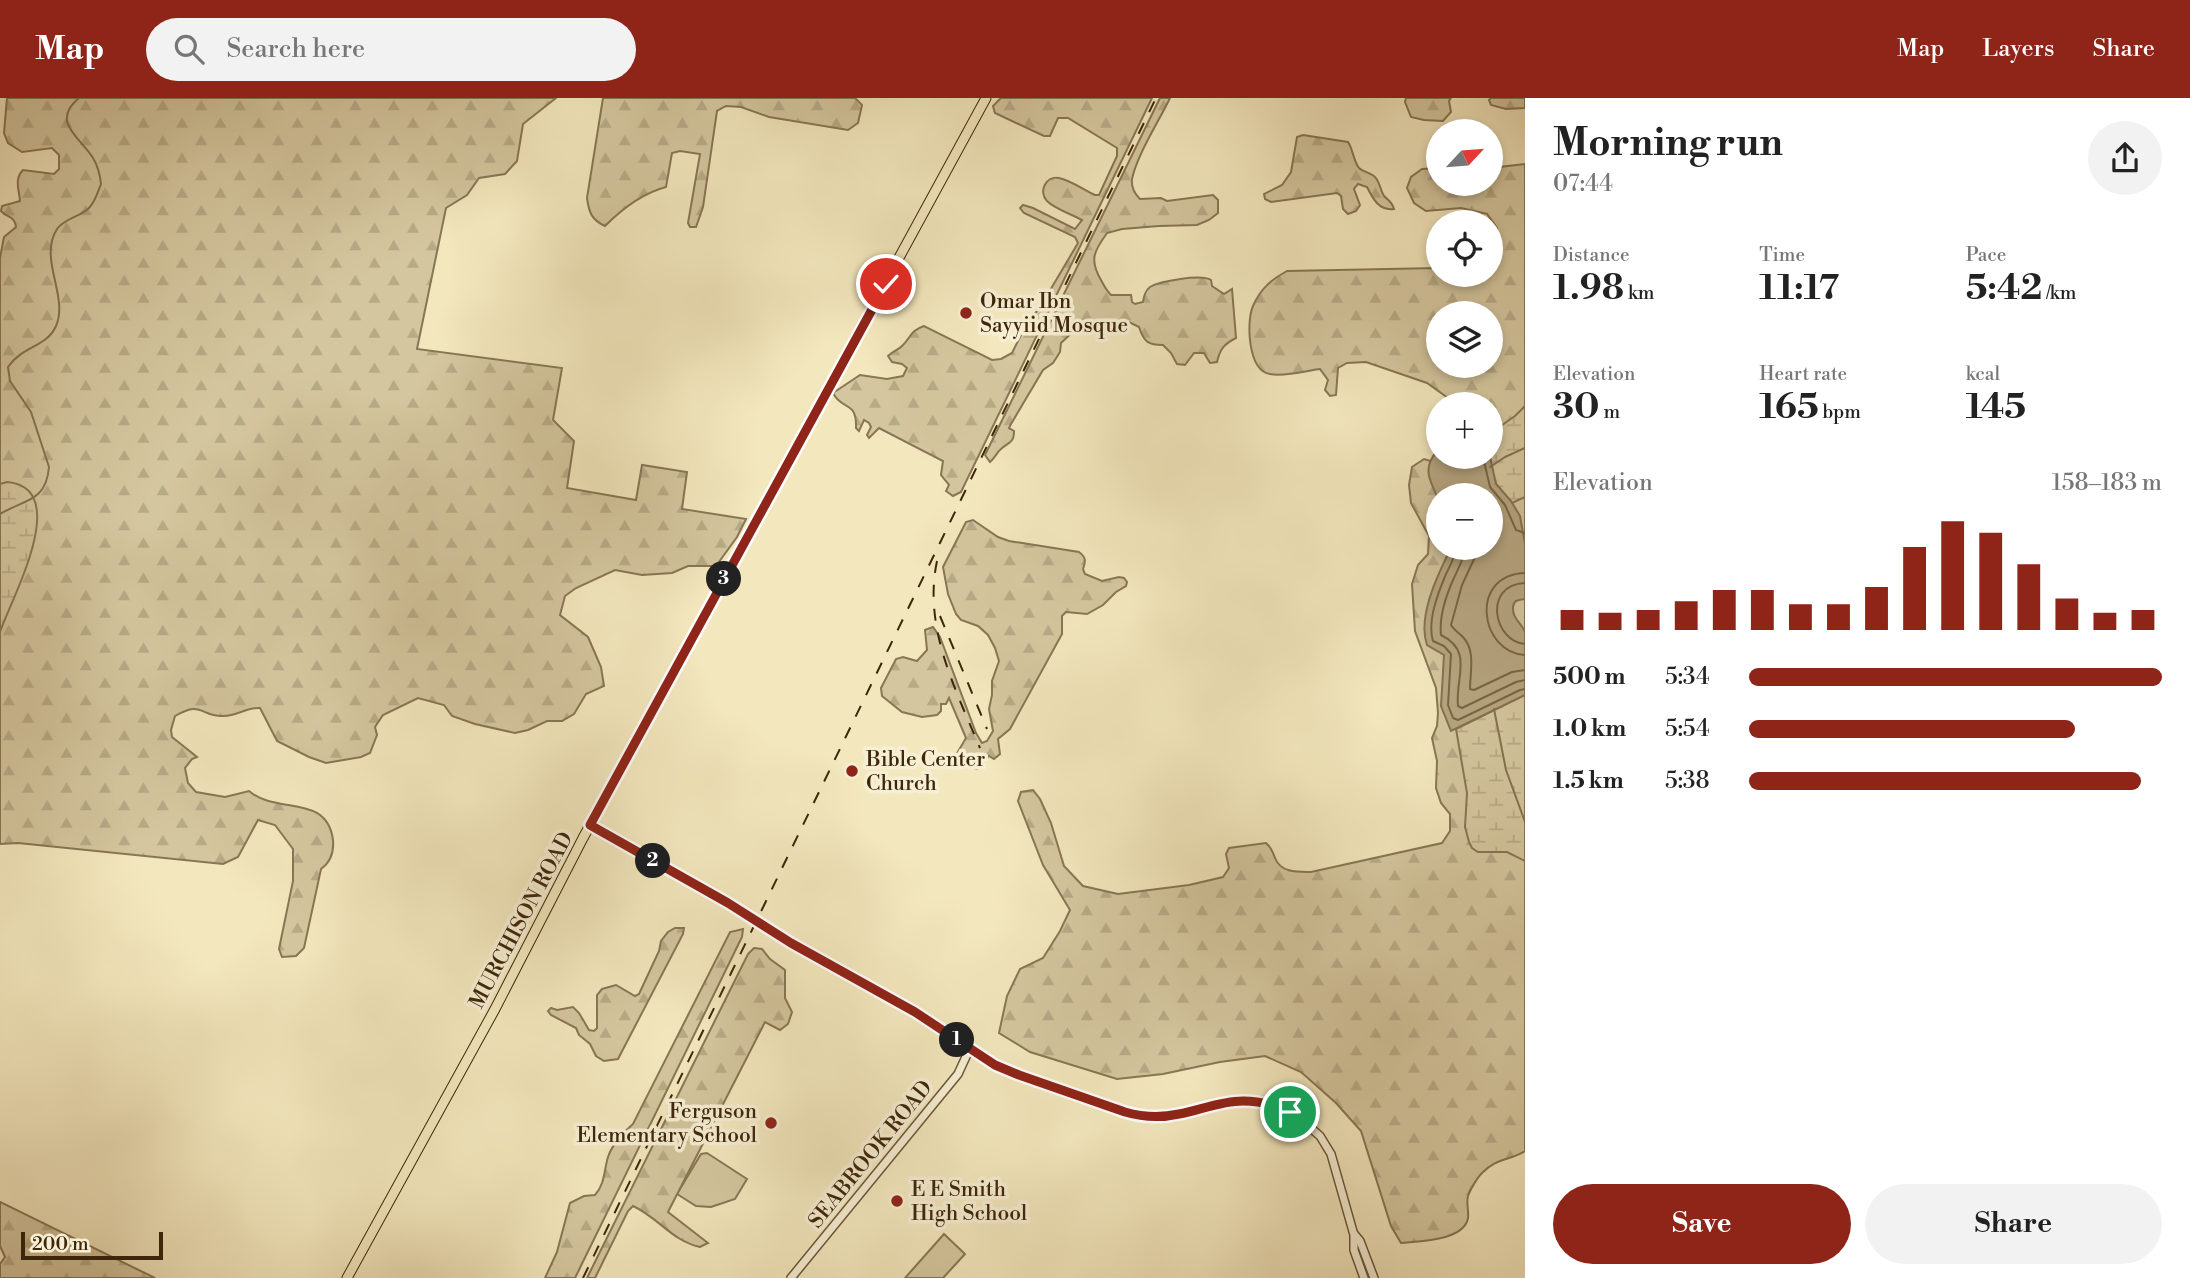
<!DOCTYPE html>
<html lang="en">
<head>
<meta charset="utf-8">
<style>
  :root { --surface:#fff; --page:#f2f2f2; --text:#222; --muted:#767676; --accent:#8f2418 }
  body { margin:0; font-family:"Libre Bodoni",serif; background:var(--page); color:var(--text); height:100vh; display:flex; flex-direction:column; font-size:26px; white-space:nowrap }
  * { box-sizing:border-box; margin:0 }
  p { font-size:23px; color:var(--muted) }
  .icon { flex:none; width:38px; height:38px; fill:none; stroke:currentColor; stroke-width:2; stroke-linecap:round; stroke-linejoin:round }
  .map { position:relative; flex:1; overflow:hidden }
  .panel { display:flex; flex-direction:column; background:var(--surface); width:665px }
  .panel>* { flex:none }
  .needle { width:46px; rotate:64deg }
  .tools { position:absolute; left:1426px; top:21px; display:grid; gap:14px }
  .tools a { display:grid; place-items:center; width:77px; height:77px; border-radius:50%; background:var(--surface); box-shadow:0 4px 10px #0003; font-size:35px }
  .scale { position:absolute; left:21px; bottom:18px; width:142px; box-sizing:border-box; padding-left:7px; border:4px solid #3d2609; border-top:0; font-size:19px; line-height:24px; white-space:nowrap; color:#3d2609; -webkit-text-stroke:5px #f7efd4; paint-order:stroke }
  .pin { position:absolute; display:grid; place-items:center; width:60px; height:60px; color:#fff; margin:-30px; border:4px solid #fff; border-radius:50%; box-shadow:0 2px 7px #0007 }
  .km { position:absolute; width:35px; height:35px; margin:-18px; border-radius:50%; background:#222; color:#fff; font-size:19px; line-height:35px; text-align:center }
  .round { display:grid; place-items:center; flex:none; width:74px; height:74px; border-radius:37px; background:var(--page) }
  .summary { display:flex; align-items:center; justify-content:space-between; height:119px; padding:0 28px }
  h1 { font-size:38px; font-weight:700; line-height:52px }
  .figures { display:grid; grid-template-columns:repeat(3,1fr); gap:10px; height:119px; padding:7px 28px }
  .figures div { display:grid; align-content:center }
  .figures b { font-size:35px; font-weight:700 }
  .figures small { font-size:19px; font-weight:400 }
  .figures p { font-size:19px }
  .chart { height:196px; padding:14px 28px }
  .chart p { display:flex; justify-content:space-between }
  .chart svg { width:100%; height:126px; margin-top:7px; stroke:var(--accent); stroke-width:6 }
  .button { display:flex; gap:14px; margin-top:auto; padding:14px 28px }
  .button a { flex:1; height:80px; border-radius:42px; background:var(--accent); color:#fff; font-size:28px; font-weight:700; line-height:80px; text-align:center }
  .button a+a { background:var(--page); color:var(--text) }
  ul { padding:0 28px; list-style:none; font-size:23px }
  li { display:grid; grid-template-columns:112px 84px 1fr; align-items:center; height:52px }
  li i { height:18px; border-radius:9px; background:var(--accent) }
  header { display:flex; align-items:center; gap:42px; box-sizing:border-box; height:98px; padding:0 35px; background:var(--accent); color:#fff }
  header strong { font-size:33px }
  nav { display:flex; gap:38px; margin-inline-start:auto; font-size:24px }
  .search { width:490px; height:63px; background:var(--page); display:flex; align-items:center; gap:18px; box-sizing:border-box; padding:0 24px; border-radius:38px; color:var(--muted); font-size:26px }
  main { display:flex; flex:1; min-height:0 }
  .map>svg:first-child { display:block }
  .green { fill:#d4c69e; stroke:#887654; stroke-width:2 }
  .forest { fill:url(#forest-firs); stroke:#887654; stroke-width:2; fill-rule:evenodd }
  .wetland { fill:url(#wetland-marsh); stroke:#887654; stroke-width:2 }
  .water { fill:#b5a580; stroke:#857250; stroke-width:2 }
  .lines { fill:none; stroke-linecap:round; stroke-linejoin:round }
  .shore { stroke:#796644; stroke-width:2 }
  .stream { stroke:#857250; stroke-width:2 }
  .tertiary-casing { stroke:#6a5636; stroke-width:10 }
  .primary-casing { stroke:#3d2609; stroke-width:11 }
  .tertiary { stroke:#f7efd4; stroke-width:7 }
  .primary { stroke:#f3e7bd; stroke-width:9 }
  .rail { stroke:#3d2609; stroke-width:2; stroke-dasharray:12 12; stroke-linecap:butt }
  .route-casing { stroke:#fff; stroke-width:14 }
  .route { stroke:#8f2418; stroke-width:9 }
  .poi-dot { fill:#8f2418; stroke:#f7efd4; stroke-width:2.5 }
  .labels { text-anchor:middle; stroke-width:7; stroke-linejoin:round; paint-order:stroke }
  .poi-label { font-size:21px; fill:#3d2609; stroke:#f7efd4; text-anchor:start }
  .street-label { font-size:21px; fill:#3d2609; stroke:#f7efd4 }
</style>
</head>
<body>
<header>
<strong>Map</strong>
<div class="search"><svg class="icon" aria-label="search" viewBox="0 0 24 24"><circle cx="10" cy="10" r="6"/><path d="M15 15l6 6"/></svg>Search here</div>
<nav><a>Map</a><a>Layers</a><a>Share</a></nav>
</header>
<main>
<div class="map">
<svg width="1525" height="1180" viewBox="0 0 1525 1180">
  <defs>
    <pattern id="forest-firs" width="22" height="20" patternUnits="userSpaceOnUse" patternTransform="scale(1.75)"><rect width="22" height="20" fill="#d4c69e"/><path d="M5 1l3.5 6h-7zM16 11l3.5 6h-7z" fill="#b7aa87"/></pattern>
    <pattern id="wetland-marsh" width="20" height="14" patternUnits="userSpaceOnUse" patternTransform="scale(1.75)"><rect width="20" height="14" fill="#d4c69e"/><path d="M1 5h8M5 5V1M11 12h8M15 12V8" fill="none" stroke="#b7aa87"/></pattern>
  </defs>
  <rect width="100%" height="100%" fill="#f3e7bd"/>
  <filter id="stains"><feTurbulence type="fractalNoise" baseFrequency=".00286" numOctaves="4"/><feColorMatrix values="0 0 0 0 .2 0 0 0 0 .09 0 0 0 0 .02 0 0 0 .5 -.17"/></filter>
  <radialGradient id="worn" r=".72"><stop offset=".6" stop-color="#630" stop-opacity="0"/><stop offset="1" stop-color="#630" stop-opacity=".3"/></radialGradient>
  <!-- green -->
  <g class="green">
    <polygon points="707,1055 747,1081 735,1101 711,1109 696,1108 677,1096 701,1056"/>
    <polygon points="944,1136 965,1156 943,1180 905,1180"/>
  </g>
  <!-- forest -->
  <g class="forest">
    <path d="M 7,0 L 556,0 L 523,26 L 517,63 L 505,76 L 479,80 L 467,97 L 446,110 L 417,251 L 562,270 L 553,322 L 574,343 L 567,390 L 636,402 L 642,367 L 687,374 L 682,411 L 746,421 L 737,439 L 716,468 L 688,468 L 672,475 L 642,477 L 615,472 L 576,490 L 565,498 L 560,517 L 588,539 L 601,569 L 604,588 L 586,596 L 574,616 L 562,623 L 547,623 L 528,632 L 515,635 L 475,626 L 452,618 L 444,607 L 418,600 L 383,617 L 375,629 L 377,637 L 370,655 L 361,659 L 326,665 L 309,659 L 277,643 L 260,610 C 246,609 236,619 222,618 C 200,618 202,602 175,618 L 171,632 L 172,639 L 197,659 L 192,661 L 185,670 L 188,685 L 196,694 L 225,699 L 249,693 C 277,717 327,695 333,742 C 334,754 331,764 321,771 L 304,850 L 296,858 L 282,859 L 279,851 L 293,783 L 293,751 L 275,727 L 258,722 L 238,759 L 223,766 L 18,745 L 0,746 L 0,160 L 4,139 L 16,129 C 15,118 7,120 1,113 L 2,108 L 20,103 C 19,91 14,81 23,72 L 54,76 L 59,71 L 59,57 L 52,50 L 22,54 L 8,45 L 4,35 Z"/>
    <path d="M 603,0 L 855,0 L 862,7 L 858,25 L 848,32 L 769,19 L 741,9 L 726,8 L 717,13 L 703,109 L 696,129 L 690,129 L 688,125 L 700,56 L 680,53 L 672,55 L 666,89 C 643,95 622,111 605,128 C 592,122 589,115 587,100 Z"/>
    <path d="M 1001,0 L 1152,0 L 961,394 L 953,398 L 946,393 L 949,387 L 941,377 L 943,363 L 879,330 L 869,340 L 867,337 L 871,329 L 869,325 L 864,322 L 859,333 L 856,330 C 857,302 842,313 833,295 L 860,277 L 887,281 L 903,278 L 907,270 L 902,266 L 892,264 L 888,258 C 893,253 898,252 902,248 C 912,238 910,233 924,228 L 992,262 L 1001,261 L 1012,255 L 1028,223 L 1039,211 L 1078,145 L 1075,139 L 1024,115 L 1020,110 L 1023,107 L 1033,110 L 1075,131 L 1082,122 C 1071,116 1055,111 1047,103 C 1038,94 1046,77 1059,80 C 1070,82 1084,92 1095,97 L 1099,97 L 1117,58 L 1117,50 L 1068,20 L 1058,20 L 1050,38 L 1044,38 L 995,15 L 993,8 Z"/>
    <path d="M 1160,0 L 1170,0 C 1159,23 1137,57 1132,81 C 1131,89 1134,95 1140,101 L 1161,100 L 1167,103 L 1213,97 L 1218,102 L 1218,115 L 1209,122 L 1197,127 L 1159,128 L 1122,131 L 1107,135 C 1094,153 1089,162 1101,182 C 1104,188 1106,192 1111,197 L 1131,197 L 1132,204 L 1135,206 L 1143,204 C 1144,198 1145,193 1150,189 C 1160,183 1201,176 1211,182 L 1212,188 L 1224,196 L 1232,191 L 1236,240 C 1224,246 1220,251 1217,264 L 1210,265 L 1204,255 L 1194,255 L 1185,267 L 1177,266 L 1171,255 L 1163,247 C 1148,247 1144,244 1139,229 L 1129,224 L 1076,231 L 1061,245 L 1060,254 L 1053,265 L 1043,272 L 1011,326 L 1009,330 L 1014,333 C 1014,345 1009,344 1001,351 C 997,354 995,360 990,364 L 985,357 Z"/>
    <polygon points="1406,0 1451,0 1449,3 1451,14 1443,23 1424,22 1411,19 1405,4"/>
    <polygon points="1491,0 1525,0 1525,10 1506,11 1491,7 1489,2"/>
    <path d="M 1303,37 L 1348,44 C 1353,51 1353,62 1359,70 C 1363,74 1369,74 1374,78 C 1380,83 1380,92 1384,98 C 1389,103 1392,104 1394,111 C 1379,113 1373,101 1367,89 L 1358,86 L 1354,91 L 1360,107 L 1356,113 L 1348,116 L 1343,111 L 1341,98 L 1337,95 L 1271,104 L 1265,101 L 1264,96 L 1282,87 L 1291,74 L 1297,39 Z"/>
    <path d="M 1525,66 L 1525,1053 C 1509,1063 1496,1060 1482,1075 C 1477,1080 1470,1092 1468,1098 C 1466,1105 1469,1113 1468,1120 C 1464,1143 1419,1143 1401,1145 L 1391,1128 L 1361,1033 L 1336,1005 L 1301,974 L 1265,958 L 1220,964 L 1163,976 L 1117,981 L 1030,954 L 999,935 L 1007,898 L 1020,871 L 1043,860 L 1060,833 L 1070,812 L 1043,767 L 1018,703 L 1021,694 L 1033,692 L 1040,701 L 1051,725 L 1064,768 L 1083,788 L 1118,796 L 1189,787 L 1223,779 L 1229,770 L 1226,756 L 1229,750 L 1266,745 C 1272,750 1272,753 1275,760 C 1281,775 1297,774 1311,774 L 1442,745 L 1450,733 L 1450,716 L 1441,705 L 1436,690 L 1437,663 L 1432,640 L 1437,628 L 1438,615 L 1436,590 L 1415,533 L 1412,486 L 1418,467 L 1428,456 L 1429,438 L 1411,405 L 1409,387 L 1412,369 L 1424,361 L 1434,364 L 1438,359 L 1491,359 L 1491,306 L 1449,306 L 1448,300 L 1427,285 L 1366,264 L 1347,265 L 1338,270 L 1336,297 L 1330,298 L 1325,292 L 1328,282 L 1320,271 C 1305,273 1285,279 1270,276 C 1248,273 1246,224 1253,208 C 1261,190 1271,182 1287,173 L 1438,170 L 1438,177 L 1491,177 L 1491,152 L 1495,149 L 1497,130 L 1487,116 L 1461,110 L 1426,113 L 1414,105 L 1407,90 L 1411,79 L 1422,71 L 1438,70 L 1438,86 L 1491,86 L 1491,70 ZM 1438,215 L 1491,215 L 1491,268 L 1438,268 ZM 1438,397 L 1491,397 L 1491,450 L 1438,450 Z"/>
    <path d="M 973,422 L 998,439 L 1009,443 L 1079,454 C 1086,459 1086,463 1083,471 L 1085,476 L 1102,483 L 1119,479 L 1124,480 L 1127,484 L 1126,488 L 1116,494 L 1103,507 L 1087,516 L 1066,514 L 1062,518 L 1062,536 L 1010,631 L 998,641 L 1000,656 L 994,661 L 989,658 L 977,671 L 959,663 L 956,657 L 966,640 L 949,600 L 946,606 L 941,606 L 941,613 L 937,617 L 922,619 L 902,614 L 882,598 L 881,590 L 896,561 L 903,559 L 917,563 L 927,552 L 925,532 L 933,529 L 940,539 L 976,635 L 982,645 L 987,643 L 993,633 L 989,611 L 992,597 L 992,583 L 999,563 L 995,550 L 988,537 L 978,528 L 961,522 L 956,516 L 948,496 L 943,469 L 966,424 Z"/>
    <polygon points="675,830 684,830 683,836 618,961 604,963 596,958 590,946 579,937 576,930 551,917 548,913 551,910 557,912 573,909 579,915 589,932 594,933 597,930 597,897 602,891 616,887 635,898 639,896 659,853 661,843 668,834"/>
    <path d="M 743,831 L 742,839 L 575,1180 L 545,1180 L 557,1154 L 570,1105 L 584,1098 L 595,1097 C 605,1086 604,1072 608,1059 C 613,1045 622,1036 633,1026 L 730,834 Z"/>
    <path d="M 754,850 L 762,851 L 770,861 L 785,872 L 785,900 L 792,914 L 788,926 L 780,932 L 765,924 L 668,1114 L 708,1145 L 700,1149 C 672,1143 659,1120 633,1108 L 628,1113 L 595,1180 L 587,1180 L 748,856 Z"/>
    <polygon points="0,1104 155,1180 0,1180 0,1166 5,1159 0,1148"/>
  </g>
  <!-- wetland -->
  <g class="wetland">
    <polygon points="1525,308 1525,399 1512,405 1496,386 1493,380 1490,359 1497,336 1495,332 1515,318"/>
    <path d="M 7,384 C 74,390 10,503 0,534 L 0,386 Z"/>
    <polygon points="1525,597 1525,763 1507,754 1478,754 1472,750 1469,744 1465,729 1467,695 1456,631"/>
  </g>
  <!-- water -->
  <path class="water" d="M 1438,352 L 1438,359 L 1490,359 L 1496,386 L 1511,403 L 1520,418 L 1525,446 L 1525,501 C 1518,502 1514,502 1513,509 C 1512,521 1522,525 1525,534 C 1525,544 1525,584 1525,597 L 1451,633 L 1441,608 L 1444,557 L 1427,547 C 1417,519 1438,476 1451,450 L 1491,450 L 1491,397 L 1438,397 L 1438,400 C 1429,382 1422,369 1438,352 Z"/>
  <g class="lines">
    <!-- shore -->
    <g class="shore">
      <polyline points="1483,359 1490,389 1505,407 1516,432 1525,435"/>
      <path d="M 1456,450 C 1455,459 1450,468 1446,476 C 1438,495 1427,523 1433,543 L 1444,548 L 1451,556 L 1448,607 L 1453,620 L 1458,622 L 1520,592 L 1525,591"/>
      <path d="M 1465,450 C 1464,461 1458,471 1453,482 C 1446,498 1439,519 1441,537 C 1474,553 1455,579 1458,608 L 1462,610 L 1516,584 L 1525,582"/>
      <path d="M 1476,450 L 1475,459 L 1462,487 L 1451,527 C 1454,532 1459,535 1463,539 C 1476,553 1470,574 1470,591 L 1474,592 L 1512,574 L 1525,572"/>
      <path d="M 1525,475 C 1468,477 1480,555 1525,557"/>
      <path d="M 1525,485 C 1482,487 1494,544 1525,546"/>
    </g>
    <!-- stream -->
    <g class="stream">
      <polyline points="1490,369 1505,359 1525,350"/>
      <path d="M 0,416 C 25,401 46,404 49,369 L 31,314 L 10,283 L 8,269 C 22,248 47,249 56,228 C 69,198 38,161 57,131 C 65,120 80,119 89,110 C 95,104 98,94 101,86 C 100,77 98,68 93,60 C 80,39 50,24 79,0"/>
      <polyline points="1494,611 1506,672 1525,724"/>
    </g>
    <!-- tertiary casing -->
    <g class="tertiary-casing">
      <g id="tertiary">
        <polyline points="590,727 728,805 791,845 915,914 984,960 1007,972 1131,1016 1169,1018 1224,1005 1243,1003 1272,1007 1298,1019 1320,1038 1331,1056 1354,1137 1354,1152 1364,1180"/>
        <polyline points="1355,1137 1360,1143 1374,1180"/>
        <polyline points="791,1180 958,976 970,950"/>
      </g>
    </g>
    <!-- primary casing -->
    <g class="primary-casing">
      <polyline id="primary" points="347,1180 495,911 583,740 986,0"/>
    </g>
    <!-- tertiary -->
    <use href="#tertiary" class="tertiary"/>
    <!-- primary -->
    <use href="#primary" class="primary"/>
    <!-- rail -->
    <g class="rail">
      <path d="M 937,463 C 923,529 955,590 980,650"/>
      <polyline points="940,518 987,631"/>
      <polyline points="583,1180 1156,0"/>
    </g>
  </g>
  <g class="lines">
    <!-- route casing -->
    <g class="route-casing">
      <path id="route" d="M 886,186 L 590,727 L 728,805 L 791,845 L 915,914 L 995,967 L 1019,977 L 1125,1014 C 1142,1019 1161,1020 1179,1016 C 1200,1012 1221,1003 1243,1003 C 1259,1003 1275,1007 1290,1014"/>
    </g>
    <!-- route -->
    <use href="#route" class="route"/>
  </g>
  <!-- markers -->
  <g class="poi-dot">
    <circle cx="966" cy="215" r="7"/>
    <circle cx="852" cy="673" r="7"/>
    <circle cx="771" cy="1025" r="7"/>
    <circle cx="897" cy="1103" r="7"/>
  </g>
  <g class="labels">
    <!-- poi labels -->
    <g class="poi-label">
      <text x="980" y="210">Omar Ibn<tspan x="980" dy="24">Sayyiid Mosque</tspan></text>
      <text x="866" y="668">Bible Center<tspan x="866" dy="24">Church</tspan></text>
      <text x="757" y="1020" text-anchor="end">Ferguson<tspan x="757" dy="24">Elementary School</tspan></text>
      <text x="911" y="1098">E E Smith<tspan x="911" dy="24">High School</tspan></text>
    </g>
    <!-- street labels -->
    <g class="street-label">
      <text transform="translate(521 822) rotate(-62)" y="7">MURCHISON ROAD</text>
      <text transform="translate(870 1056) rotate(-51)" y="7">SEABROOK ROAD</text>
    </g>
  </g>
  <rect width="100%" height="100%" filter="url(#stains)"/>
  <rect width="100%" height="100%" fill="url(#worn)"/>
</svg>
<div class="tools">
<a><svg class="needle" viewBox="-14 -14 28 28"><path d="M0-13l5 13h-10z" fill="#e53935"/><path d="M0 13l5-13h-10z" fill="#767676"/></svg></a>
<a><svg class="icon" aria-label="locate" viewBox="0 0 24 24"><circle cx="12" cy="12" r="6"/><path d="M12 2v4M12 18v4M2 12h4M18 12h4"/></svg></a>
<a><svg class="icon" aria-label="layers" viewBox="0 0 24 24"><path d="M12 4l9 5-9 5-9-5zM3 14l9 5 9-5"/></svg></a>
<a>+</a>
<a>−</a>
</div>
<div class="scale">200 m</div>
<div class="pin" style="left:1290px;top:1014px;background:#1e9e55"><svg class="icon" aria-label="arrive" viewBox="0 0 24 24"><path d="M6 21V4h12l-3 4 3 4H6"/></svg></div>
<div class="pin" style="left:886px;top:186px;background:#d93025"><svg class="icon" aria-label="check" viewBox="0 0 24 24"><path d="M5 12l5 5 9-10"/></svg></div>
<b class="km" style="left:957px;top:942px">1</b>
<b class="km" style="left:653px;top:763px">2</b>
<b class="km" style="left:724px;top:481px">3</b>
</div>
<section class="panel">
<div class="summary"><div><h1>Morning run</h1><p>07:44</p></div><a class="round"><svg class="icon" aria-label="share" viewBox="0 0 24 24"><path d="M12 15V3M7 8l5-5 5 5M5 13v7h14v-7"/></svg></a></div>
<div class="figures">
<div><p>Distance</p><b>1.98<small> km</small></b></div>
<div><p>Time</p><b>11:17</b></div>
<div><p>Pace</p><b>5:42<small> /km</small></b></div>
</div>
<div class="figures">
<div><p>Elevation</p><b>30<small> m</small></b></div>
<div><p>Heart rate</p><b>165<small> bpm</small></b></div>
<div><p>kcal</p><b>145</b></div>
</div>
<div class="chart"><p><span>Elevation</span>158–183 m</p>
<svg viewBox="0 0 160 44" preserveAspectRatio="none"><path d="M5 44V37M15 44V38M25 44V37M35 44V34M45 44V30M55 44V30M65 44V35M75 44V35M85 44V29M95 44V15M105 44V6M115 44V10M125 44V21M135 44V33M145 44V38M155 44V37"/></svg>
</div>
<ul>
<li><b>500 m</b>5:34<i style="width:100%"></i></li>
<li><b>1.0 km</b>5:54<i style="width:79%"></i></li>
<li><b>1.5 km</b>5:38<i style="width:95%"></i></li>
</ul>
<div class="button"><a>Save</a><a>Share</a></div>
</section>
</main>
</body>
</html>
